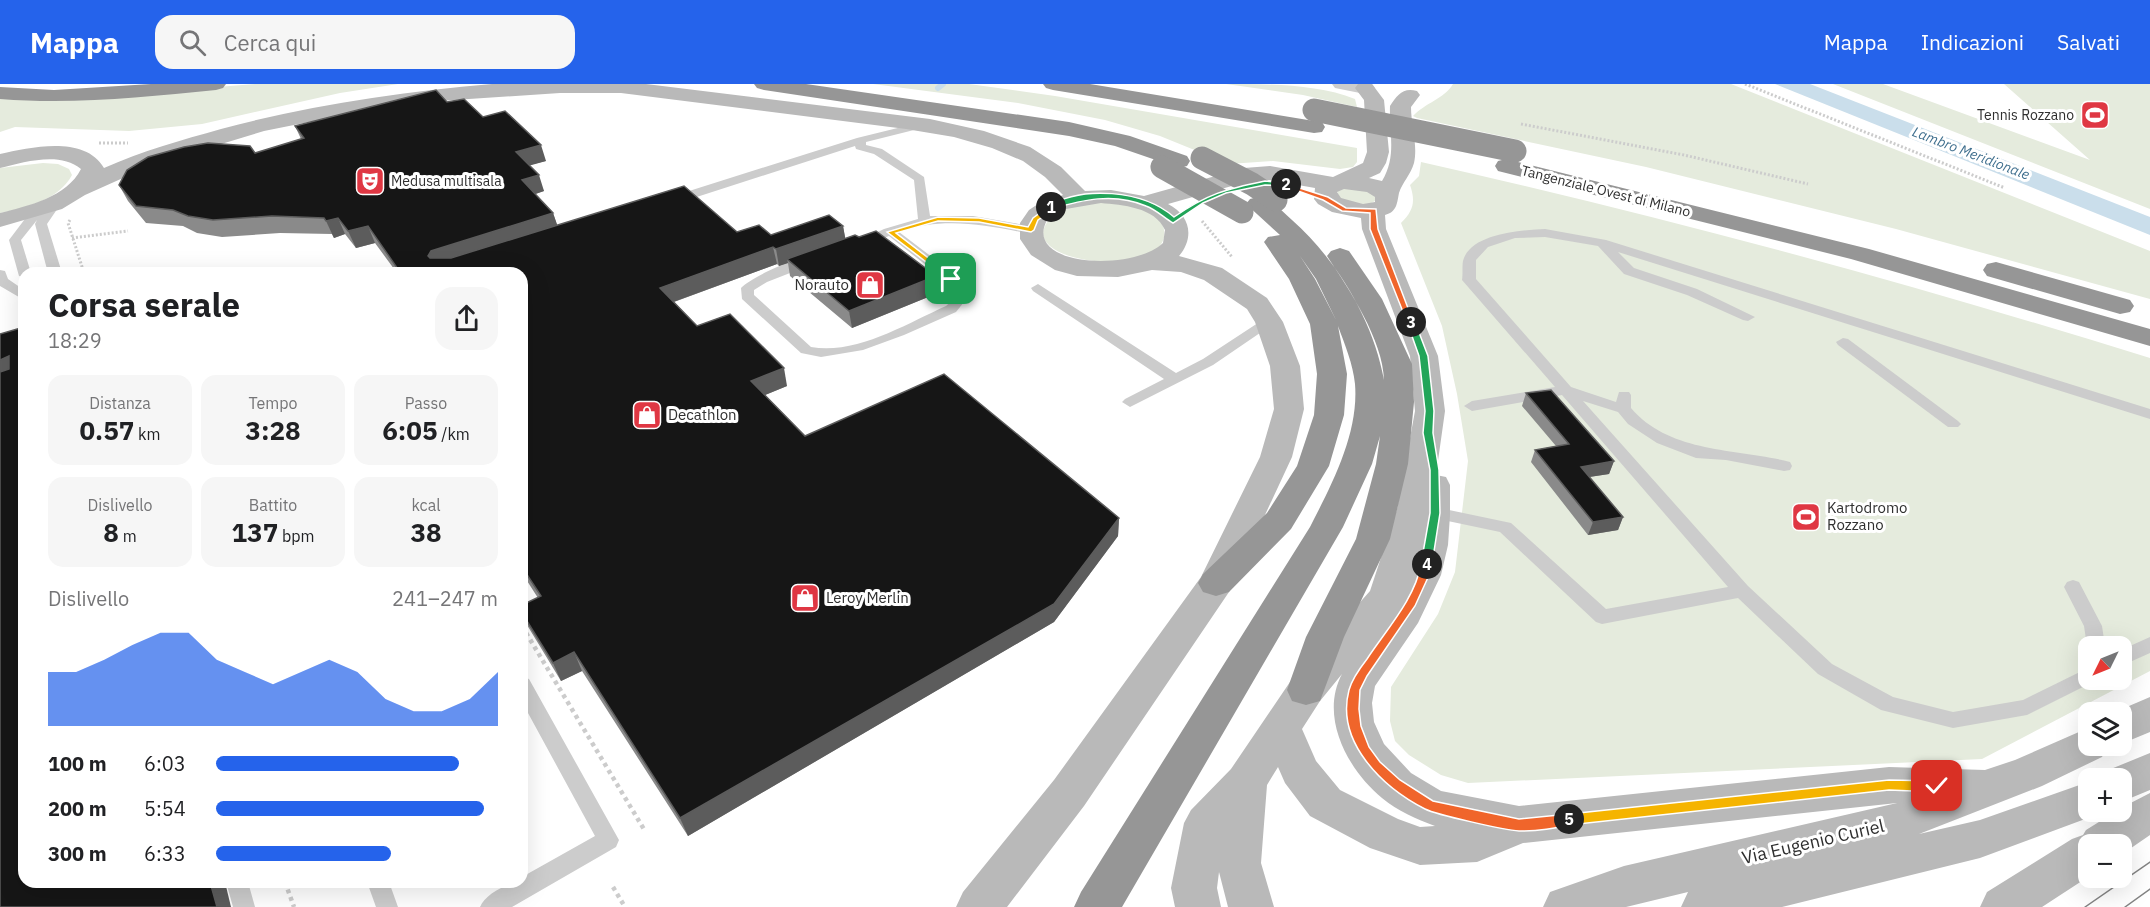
<!DOCTYPE html>
<html lang="it">
<head>
<meta charset="utf-8">
<style>
  :root { --surface:#fff; --page:#f6f6f6; --text:#202124; --muted:#757577; --accent:#2563eb }
  body { margin:0; font-family:"IBM Plex Sans",sans-serif; background:var(--page); color:var(--text); height:100vh; display:flex; flex-direction:column; font-size:22px; white-space:nowrap }
  * { box-sizing:border-box; margin:0 }
  p { font-size:20px; color:var(--muted) }
  .icon { flex:none; width:33px; height:33px; fill:none; stroke:currentColor; stroke-width:2; stroke-linecap:round; stroke-linejoin:round }
  .map { position:relative; flex:1; overflow:hidden }
  .sheet { position:absolute; left:18px; top:183px; width:510px; height:621px; display:flex; flex-direction:column; background:var(--surface); border-radius:18px; box-shadow:0 6px 24px #0002 }
  .sheet>* { flex:none }
  .needle { width:39px; rotate:227deg }
  .controls { position:absolute; left:2078px; top:552px; display:grid; gap:12px }
  .controls a { display:grid; place-items:center; width:54px; height:54px; border-radius:12px; background:var(--surface); box-shadow:0 6px 24px #0002; font-size:30px }
  .pin { position:absolute; display:grid; place-items:center; width:51px; height:51px; color:#fff; margin:-26px; border-radius:12px; box-shadow:0 3px 9px #0006 }
  .km { position:absolute; width:30px; height:30px; margin:-15px; border-radius:50%; background:#222; color:#fff; font-size:16px; line-height:30px; text-align:center }
  .round { display:grid; place-items:center; flex:none; width:63px; height:63px; border-radius:18px; background:var(--page) }
  .head { display:flex; align-items:center; justify-content:space-between; height:102px; padding:0 30px }
  h1 { font-size:33px; font-weight:700; line-height:45px }
  .figures { display:grid; grid-template-columns:repeat(3,1fr); gap:9px; height:102px; padding:6px 30px }
  .figures div { display:grid; align-content:center; border-radius:15px; background:var(--page); text-align:center }
  .figures b { font-size:26px; font-weight:700 }
  .figures small { font-size:16px; font-weight:400 }
  .figures p { font-size:16px }
  .chart { height:168px; padding:12px 30px }
  .chart p { display:flex; justify-content:space-between }
  .chart svg { width:100%; height:108px; margin-top:6px; fill:var(--accent); opacity:.7 }
  ul { padding:0 30px; list-style:none; font-size:20px }
  li { display:grid; grid-template-columns:96px 72px 1fr; align-items:center; height:45px }
  li i { height:15px; border-radius:8px; background:var(--accent) }
  header { display:flex; align-items:center; gap:36px; box-sizing:border-box; height:84px; padding:0 30px; background:var(--accent); color:#fff }
  header strong { font-size:28px }
  nav { display:flex; gap:33px; margin-inline-start:auto; font-size:21px }
  .search { width:420px; height:54px; background:var(--page); display:flex; align-items:center; gap:15px; box-sizing:border-box; padding:0 21px; border-radius:18px; color:var(--muted); font-size:22px }
  .map>svg:first-child { display:block }
  .green { fill:#e5ebdd; fill-rule:evenodd }
  .water { fill:#cadeeb }
  .lines { fill:none; stroke-linecap:round; stroke-linejoin:round }
  .stream { stroke:#cadeeb; stroke-width:6 }
  .path-far1 { stroke:#ccc; stroke-width:3; stroke-dasharray:2 2; stroke-linecap:butt }
  .path { stroke:#ccc; stroke-width:4.5; stroke-dasharray:4 4; stroke-linecap:butt }
  .lane { fill:#ccc; fill-rule:evenodd }
  .street { fill:#ccc; fill-rule:evenodd }
  .secondary { fill:#b9b9b9; fill-rule:evenodd }
  .highway { fill:#969696; fill-rule:evenodd }
  .tram { stroke:#848484; stroke-width:1.5 }
  .highway-bridge { stroke:#969696; stroke-width:23 }
  .wall { fill:#8a8a8a }
  .shaded-wall { fill:#5c5c5c }
  .building { fill:#161616; stroke:#5c5c5c; stroke-width:1.5 }
  .split-1 { fill:#f5b400; stroke:#fff; stroke-width:1.5 }
  .split-2 { fill:#22a559; stroke:#fff; stroke-width:1.5 }
  .split-3 { fill:#f0652b; stroke:#fff; stroke-width:1.5 }
  .split-4 { fill:#22a559; stroke:#fff; stroke-width:1.5 }
  .split-5 { fill:#f0652b; stroke:#fff; stroke-width:1.5 }
  .split-6 { fill:#f5b400; stroke:#fff; stroke-width:1.5 }
  .labels { text-anchor:middle; stroke-width:6; stroke-linejoin:round; paint-order:stroke }
  .far-poi-label { font-size:14px; fill:#2f2f2f; stroke:#fff; text-anchor:end }
  .far-water-label { font-size:14px; font-style:italic; fill:#3f6f8e; stroke:#fff }
  .far-street-label { font-size:14px; fill:#2f2f2f; stroke:#fff }
  .poi-label { font-size:15px; fill:#2f2f2f; stroke:#fff; text-anchor:start }
  .near-street-label { font-size:18px; fill:#2f2f2f; stroke:#fff }
</style>
</head>
<body>
<header>
<strong>Mappa</strong>
<div class="search"><svg class="icon" aria-label="search" viewBox="0 0 24 24"><circle cx="10" cy="10" r="6"/><path d="M15 15l6 6"/></svg>Cerca qui</div>
<nav><a>Mappa</a><a>Indicazioni</a><a>Salvati</a></nav>
</header>
<div class="map">
<svg width="2150" height="823" viewBox="0 0 2150 823">
  <rect width="100%" height="100%" fill="#fff"/>
  <!-- green -->
  <g class="green">
    <polygon points="255,0 398,0 340,9 202,40 129,47 15,43 0,48 0,14 55,16"/>
    <polygon points="873,0 969,0 1055,12 1357,64 1357,78 1353,83 1340,85 1273,77 1229,80 1160,52 1105,36 1018,19"/>
    <path d="M 1226,0 C 1269,0 1317,0 1355,15 L 1357,23 L 1303,11 Z"/>
    <path d="M 1453,0 L 1731,0 L 2150,167 L 2150,215 L 1896,145 L 1646,83 L 1417,34 L 1413,32 C 1425,19 1444,15 1453,0 Z"/>
    <polygon points="1833,0 1883,0 2090,76 2004,0 2150,0 2150,125"/>
    <path d="M 1421,78 C 1667,133 1909,199 2150,274 L 2150,587 L 1982,675 L 1468,699 L 1441,691 L 1409,671 L 1395,657 L 1390,637 L 1391,603 L 1438,530 L 1455,488 L 1468,377 L 1457,310 L 1442,242 L 1401,139 C 1413,127 1416,118 1410,101 L 1419,92 ZM 2088,562 L 2121,562 L 2121,596 L 2088,596 Z"/>
    <path d="M 43,79 L 58,80 L 69,85 L 72,91 C 59,116 25,124 0,129 L 0,84 Z"/>
    <polygon points="1346,103 1370,107 1375,113 1375,117 1368,121 1341,118 1337,107"/>
    <path d="M 1104,118 C 1123,121 1169,124 1164,153 C 1157,194 1022,180 1046,140 C 1050,134 1056,128 1063,125 C 1075,120 1091,120 1104,118 Z"/>
  </g>
  <!-- water -->
  <polygon class="water" points="1775,0 1810,0 2150,133 2150,151"/>
  <g class="lines">
    <!-- stream -->
    <polyline class="stream" points="938,4 943,0"/>
    <!-- path-far1 -->
    <g class="path-far1">
      <polyline points="1745,0 2005,104"/>
      <polyline points="1521,40 1684,71 1808,100"/>
      <polyline points="99,59 128,59"/>
      <polyline points="70,136 68,139 84,189"/>
      <polyline points="1202,137 1232,173"/>
      <polyline points="72,154 128,147"/>
    </g>
    <!-- path -->
    <g class="path">
      <polyline points="522,542 645,747"/>
      <polyline points="285,798 294,823"/>
      <polyline points="613,803 625,823"/>
    </g>
    <!-- lane -->
    <g class="lane">
      <path d="M 922,38 L 927,41 L 926,43 L 866,58 L 866,61 L 882,65 L 924,93 L 930,132 L 973,132 L 1031,142 L 1037,146 L 1031,150 C 986,141 944,132 899,148 L 966,199 L 968,213 L 956,228 L 904,251 L 863,266 L 821,273 L 801,269 L 742,215 L 741,204 C 751,193 799,171 813,174 L 814,177 L 813,180 L 767,198 L 754,206 L 754,211 L 811,263 C 856,271 906,240 946,222 L 954,215 L 955,204 L 889,152 L 861,163 L 855,159 L 884,145 L 918,135 L 914,96 L 874,70 L 856,65 L 855,62 L 675,120 L 667,120 L 665,117 L 667,114 L 857,54 Z"/>
      <polygon points="56,114 62,118 47,140 62,189 48,189 35,140 37,136 21,156 31,189 24,189 24,193 19,192 9,156 34,123 38,122 44,125 52,115"/>
      <path d="M 1545,145 L 1606,156 L 2150,325 L 2150,335 L 1618,168 L 1634,184 L 1697,205 L 1755,233 L 1748,237 L 1743,236 L 1687,211 L 1624,190 L 1598,162 L 1545,153 L 1515,154 L 1488,163 L 1476,176 L 1476,195 L 1571,303 L 1616,318 L 1619,308 L 1629,308 L 1631,311 L 1631,324 C 1670,370 1737,364 1790,378 L 1792,382 L 1790,386 L 1784,387 L 1726,376 L 1696,374 L 1657,359 L 1628,340 L 1618,328 L 1583,317 L 1748,502 L 1832,580 L 1893,613 L 1953,628 L 2023,616 L 2088,584 L 2088,596 L 2096,596 L 2095,597 L 2027,631 L 1953,644 L 1881,626 L 1818,590 L 1738,514 L 1602,540 L 1596,538 L 1500,448 L 1424,432 L 1422,428 L 1424,424 L 1430,422 L 1511,439 L 1606,525 L 1728,503 L 1562,311 L 1472,327 L 1464,322 L 1472,317 L 1555,303 L 1462,196 C 1463,190 1462,182 1463,177 C 1470,149 1523,146 1545,145 Z"/>
      <polygon points="0,186 5,187 8,195 24,206 24,216 0,202"/>
      <polygon points="1038,200 1176,289 1203,275 1264,235 1274,235 1276,238 1213,281 1130,323 1122,318 1125,315 1164,295 1033,207 1031,204"/>
      <polygon points="1843,254 1848,255 1958,337 1961,340 1958,343 1948,343 1838,261 1836,258"/>
      <polygon points="2073,496 2079,498 2102,542 2105,562 2088,562 2088,565 2087,562 2084,542 2064,503 2067,498"/>
      <polygon points="2150,553 2150,569 2121,582 2121,566"/>
      <path d="M 522,592 L 529,595 L 619,756 L 616,763 L 512,823 L 480,823 C 485,810 508,798 522,798 L 522,793 L 595,752 L 522,618 Z"/>
      <polygon points="226,798 248,798 255,823 233,823"/>
      <polygon points="367,798 389,798 398,823 376,823"/>
    </g>
    <!-- street -->
    <polygon class="street" points="1332,0 1372,0 1375,4 1372,8 1365,10 1335,4"/>
    <!-- secondary -->
    <g class="secondary">
      <path d="M 492,0 L 646,0 L 930,35 L 984,47 L 1030,63 L 1061,83 L 1085,107 L 1111,106 L 1144,112 L 1244,84 L 1270,82 L 1333,93 L 1363,79 L 1367,68 L 1364,16 L 1355,4 L 1358,0 L 1372,0 L 1384,16 L 1389,68 L 1386,79 L 1380,89 L 1369,94 L 1382,97 C 1397,72 1389,50 1390,22 C 1397,11 1403,3 1417,7 L 1420,11 L 1411,23 C 1411,41 1418,61 1414,79 C 1411,90 1402,99 1399,109 C 1397,119 1397,128 1385,131 L 1386,145 L 1438,272 L 1445,327 L 1436,391 L 1446,393 L 1450,401 L 1450,431 L 1448,461 L 1441,491 L 1418,539 L 1375,602 L 1372,619 L 1374,638 L 1384,660 L 1411,689 L 1441,707 L 1519,722 L 1889,683 L 1985,686 L 2015,676 L 2088,644 L 2088,662 L 2108,662 L 2102,673 L 2042,702 L 1919,750 L 1980,736 L 2088,698 L 2088,728 L 2104,728 L 1980,774 L 1782,823 L 1681,823 L 1688,808 L 1626,823 L 1543,823 L 1550,808 L 1624,782 L 1897,719 L 1523,759 L 1477,778 L 1420,781 L 1370,764 L 1310,732 L 1285,699 L 1278,683 L 1267,701 L 1261,779 L 1274,823 L 1228,823 L 1219,788 L 1217,804 L 1221,823 L 1175,823 L 1171,804 L 1184,739 L 1191,726 L 1231,685 L 1292,595 L 1370,507 L 1397,425 L 1415,327 L 1410,272 L 1362,145 L 1361,134 L 1332,128 L 1318,120 L 1314,115 L 1315,104 L 1270,96 L 1246,98 L 1168,120 C 1190,131 1195,153 1179,172 L 1222,184 L 1267,214 L 1283,238 L 1300,282 L 1304,325 L 1292,373 L 1229,508 L 1084,722 L 1007,823 L 956,823 L 963,808 L 1054,696 L 1201,493 L 1260,373 L 1274,325 L 1270,282 L 1255,238 L 1247,225 L 1204,196 L 1181,188 L 1152,186 L 1118,193 L 1077,192 L 1055,186 L 1031,171 L 1020,155 L 1020,139 L 1029,126 L 1038,120 L 1063,111 L 1045,93 L 1023,77 L 992,64 L 954,53 L 906,45 L 621,9 L 560,9 L 439,17 L 379,24 L 264,47 L 152,81 L 85,111 L 62,125 L 0,143 L 0,129 C 28,122 67,113 81,85 C 60,67 24,78 0,84 L 0,70 C 31,63 85,51 104,84 C 142,67 182,56 221,45 C 310,21 400,8 492,0 ZM 1344,105 L 1367,108 L 1375,113 L 1375,118 L 1363,120 L 1341,114 L 1337,108 ZM 1101,119 C 1122,121 1155,123 1165,146 L 1163,159 C 1133,188 1022,183 1047,136 L 1066,125 ZM 1342,590 C 1319,633 1348,686 1382,714 C 1398,727 1416,735 1435,742 L 1420,743 L 1398,735 L 1340,706 L 1316,677 L 1302,645 L 1320,617 Z"/>
      <polygon points="2150,613 2150,648 2121,660 2121,628 2115,628"/>
      <polygon points="2150,669 2150,706 2121,718 2121,694 2103,694 2106,687"/>
      <polygon points="2150,709 2150,751 2121,771 2121,760 2088,760 2088,793 2042,823 1980,823 1987,808 2072,755 2083,751 2086,746 2115,728 2121,728 2121,724"/>
    </g>
    <!-- highway -->
    <g class="highway">
      <path d="M 151,0 L 226,0 L 223,4 L 216,6 C 144,13 73,21 0,15 L 0,3 L 54,6 Z"/>
      <polygon points="754,0 806,0 1069,38 1130,52 1187,72 1190,77 1187,82 1179,84 1115,62 1069,52 764,6 757,4"/>
      <polygon points="1043,0 1090,0 1314,37 1322,38 1325,43 1322,48 1314,49 1053,6 1046,4"/>
      <polygon points="1506,75 1869,165 2150,245 2150,262 1851,175 1498,87 1495,82 1498,77"/>
      <path d="M 1258,113 C 1272,116 1282,127 1292,136 C 1337,176 1373,236 1384,296 C 1383,256 1349,205 1327,172 L 1331,167 L 1340,164 L 1349,167 L 1382,215 L 1412,280 L 1414,318 L 1408,380 L 1390,455 L 1344,553 L 1320,617 L 1306,621 L 1292,617 L 1287,606 L 1306,553 L 1356,455 L 1376,380 L 1380,352 L 1372,380 L 1343,443 L 1122,823 L 1074,823 L 1081,808 L 1310,443 C 1332,400 1359,349 1355,300 C 1353,280 1345,261 1338,242 L 1347,290 L 1344,331 L 1329,382 L 1291,445 L 1229,508 L 1216,512 L 1203,508 L 1198,499 L 1203,490 L 1267,429 L 1297,382 L 1314,331 L 1317,290 L 1310,240 L 1289,195 L 1264,158 L 1268,153 L 1280,151 L 1246,120 L 1250,115 ZM 1300,172 L 1316,195 L 1336,236 L 1315,195 Z"/>
      <polygon points="1996,178 2130,216 2134,222 2130,228 2120,230 1987,192 1983,186 1987,180"/>
    </g>
    <!-- tram -->
    <g class="tram">
      <polyline points="2085,823 2150,778"/>
      <polyline points="2125,823 2150,805"/>
    </g>
    <!-- highway-bridge -->
    <g class="highway-bridge">
      <polyline points="1314,26 1515,67"/>
      <polyline points="1202,74 1252,100 1276,116"/>
      <polyline points="1162,83 1242,128"/>
    </g>
  </g>
  <!-- wall -->
  <g class="wall">
    <polygon points="447,18 483,33 546,77 529,81 544,107 535,110 553,129 557,141 737,148 771,151 843,142 845,154 938,209 852,244 790,192 788,179 779,182 777,180 674,218 697,242 787,302 765,311 805,352 1119,434 1118,452 1054,538 688,752 582,587 561,597 527,541 522,531 522,521 538,514 522,489 522,189 397,189 375,159 356,164 345,150 334,154 332,150 280,149 222,153 197,149 183,142 146,139 128,117 119,101 255,69 301,55 295,42"/>
    <polygon points="1526,309 1614,377 1609,390 1589,393 1623,433 1618,446 1588,451 1531,378 1535,366 1556,362 1522,322"/>
  </g>
  <!-- shaded-wall -->
  <g class="shaded-wall">
    <polygon points="541,61 546,77 521,84 516,68"/>
    <polygon points="539,91 544,107 527,113 522,96"/>
    <polygon points="553,129 559,146 438,184 428,172 431,167"/>
    <polygon points="338,134 345,150 334,154 326,137"/>
    <polygon points="368,142 375,159 356,164 348,147"/>
    <polygon points="843,142 846,158 787,175 788,179 779,182 776,165"/>
    <polygon points="773,163 777,180 665,221 660,204"/>
    <polygon points="936,192 938,209 852,244 849,227"/>
    <polygon points="9,272 24,292 0,303 0,276"/>
    <polygon points="784,284 787,302 755,315 751,297"/>
    <polygon points="1614,377 1609,390 1576,395 1581,383"/>
    <polygon points="1623,433 1618,446 1588,451 1593,438"/>
    <polygon points="1119,434 1118,452 1054,538 688,752 680,734"/>
    <polygon points="574,568 582,587 561,597 553,579"/>
    <polygon points="210,798 225,798 231,823 217,823"/>
  </g>
  <!-- building -->
  <g class="building">
    <polygon points="436,6 447,18 464,15 483,33 505,27 541,61 516,68 539,91 522,96 553,129 431,167 428,172 430,174 451,174 684,102 737,148 759,141 771,151 829,131 843,142 776,165 773,163 660,204 697,242 730,230 784,284 751,297 805,352 944,290 1119,434 1054,520 680,734 574,568 553,579 522,529 522,521 541,512 522,483 522,189 397,189 400,188 368,142 348,147 338,134 326,137 324,134 272,132 213,136 188,132 173,126 136,122 119,101 127,86 148,73 184,63 208,59 250,62 255,69 304,54 295,42"/>
    <polygon points="876,147 936,192 849,227 787,175 855,151 859,153"/>
    <polygon points="24,243 24,798 210,798 217,823 0,823 0,288 9,285 9,272 0,276 0,250"/>
    <polygon points="1551,306 1614,377 1581,383 1623,433 1593,438 1535,366 1569,360 1526,309"/>
  </g>
  <!-- split-1 -->
  <polygon class="split-1" points="1051,121 1054,125 1038,136 1034,146 1031,148 979,138 938,137 896,149 953,193 955,195 951,197 887,148 938,133 979,134 1028,143 1033,134"/>
  <!-- split-2 -->
  <path class="split-2" d="M 1265,97 L 1290,100 L 1286,102 L 1265,101 L 1226,109 L 1203,119 L 1173,139 C 1164,134 1157,126 1146,122 C 1114,108 1082,116 1051,125 L 1047,123 C 1082,101 1143,106 1174,133 C 1207,110 1226,105 1265,97 Z"/>
  <!-- split-3 -->
  <polygon class="split-3" points="1284,99 1328,113 1346,124 1376,125 1378,145 1414,240 1407,238 1370,145 1370,129 1342,127 1323,116 1284,102"/>
  <!-- split-4 -->
  <polygon class="split-4" points="1411,236 1415,238 1428,272 1434,327 1433,349 1439,386 1440,429 1432,480 1427,484 1421,480 1430,429 1430,386 1423,349 1425,327 1419,272 1407,238"/>
  <!-- split-5 -->
  <path class="split-5" d="M 1427,476 L 1432,480 L 1430,489 L 1415,522 L 1367,592 L 1360,606 L 1359,625 L 1361,642 L 1369,663 L 1380,678 L 1400,696 L 1433,717 L 1519,735 L 1569,730 L 1575,735 L 1573,739 C 1559,745 1534,747 1519,747 C 1505,746 1437,731 1425,725 C 1384,704 1335,659 1349,606 C 1352,595 1360,584 1367,575 C 1386,546 1415,515 1421,480 Z"/>
  <!-- split-6 -->
  <polygon class="split-6" points="1889,696 1937,697 1944,702 1937,708 1889,706 1569,741 1563,735 1569,730"/>
  <!-- icons -->
  <defs>
    <g id="stadium-square" transform="scale(1.5)"><rect x="-9" y="-9" width="18" height="18" rx="4" fill="#df3743" stroke="#fff"/><path d="M0-5a6.5 5 0 1 0 0 10a6.5 5 0 1 0 0-10ZM-3.5-1.8h7v3.6h-7Z" fill="#fff"/></g>
    <g id="theatre-square" transform="scale(1.5)"><rect x="-9" y="-9" width="18" height="18" rx="4" fill="#df3743" stroke="#fff"/><path d="M-5-5.5Q0-4 5-5.5V0Q5 5 0 6Q-5 5-5 0ZM-3.3-2.5H-1v1.5H-3.3ZM1-2.5H3.3v1.5H1ZM-2.8 1Q0 5.5 2.8 1Z" fill="#fff"/></g>
    <g id="shop-square" transform="scale(1.5)"><rect x="-9" y="-9" width="18" height="18" rx="4" fill="#df3743" stroke="#fff"/><path d="M-5-2.5h2.3a2.7 3.5 0 0 1 5.4 0H5L5.5 6h-11ZM-1.5-2.5h3a1.5 2.3 0 0 0-3 0Z" fill="#fff"/></g>
  </defs>
  <g fill-rule="evenodd">
    <use href="#stadium-square" x="2095" y="31"/>
    <use href="#theatre-square" x="370" y="97"/>
    <use href="#shop-square" x="870" y="201"/>
    <use href="#shop-square" x="647" y="331"/>
    <use href="#stadium-square" x="1806" y="433"/>
    <use href="#shop-square" x="805" y="514"/>
  </g>
  <g class="labels">
    <!-- far-poi labels -->
    <g class="far-poi-label">
      <text x="2074" y="36">Tennis Rozzano</text>
      <text x="391" y="102" text-anchor="start">Medusa multisala</text>
    </g>
    <!-- far-water labels -->
    <g class="far-water-label">
      <text transform="translate(1971 69) rotate(21)" y="5">Lambro Meridionale</text>
    </g>
    <!-- far-street labels -->
    <g class="far-street-label">
      <text transform="translate(1606 107) rotate(14)" y="5">Tangenziale Ovest di Milano</text>
    </g>
    <!-- poi labels -->
    <g class="poi-label">
      <text x="849" y="206" text-anchor="end">Norauto</text>
      <text x="668" y="336">Decathlon</text>
      <text x="1827" y="429">Kartodromo<tspan x="1827" dy="17">Rozzano</tspan></text>
      <text x="826" y="519">Leroy Merlin</text>
    </g>
    <!-- near-street labels -->
    <g class="near-street-label">
      <text transform="translate(1813 758) rotate(-13)" y="6">Via Eugenio Curiel</text>
    </g>
  </g>
</svg>
<div class="controls">
<a><svg class="needle" viewBox="-14 -14 28 28"><path d="M0-13l5 13h-10z" fill="#e53935"/><path d="M0 13l5-13h-10z" fill="#757577"/></svg></a>
<a><svg class="icon" aria-label="layers" viewBox="0 0 24 24"><path d="M12 4l9 5-9 5-9-5zM3 14l9 5 9-5"/></svg></a>
<a>+</a>
<a>−</a>
</div>
<div class="pin" style="left:951px;top:195px;background:#1e9e55"><svg class="icon" aria-label="arrive" viewBox="0 0 24 24"><path d="M6 21V4h12l-3 4 3 4H6"/></svg></div>
<div class="pin" style="left:1937px;top:702px;background:#d93025"><svg class="icon" aria-label="check" viewBox="0 0 24 24"><path d="M5 12l5 5 9-10"/></svg></div>
<b class="km" style="left:1051px;top:123px">1</b>
<b class="km" style="left:1286px;top:100px">2</b>
<b class="km" style="left:1411px;top:238px">3</b>
<b class="km" style="left:1427px;top:480px">4</b>
<b class="km" style="left:1569px;top:735px">5</b>
<section class="sheet">
<div class="head"><div><h1>Corsa serale</h1><p>18:29</p></div><a class="round"><svg class="icon" aria-label="share" viewBox="0 0 24 24"><path d="M12 15V3M7 8l5-5 5 5M5 13v7h14v-7"/></svg></a></div>
<div class="figures">
<div><p>Distanza</p><b>0.57<small> km</small></b></div>
<div><p>Tempo</p><b>3:28</b></div>
<div><p>Passo</p><b>6:05<small> /km</small></b></div>
</div>
<div class="figures">
<div><p>Dislivello</p><b>8<small> m</small></b></div>
<div><p>Battito</p><b>137<small> bpm</small></b></div>
<div><p>kcal</p><b>38</b></div>
</div>
<div class="chart"><p><span>Dislivello</span>241–247 m</p>
<svg viewBox="0 0 160 44" preserveAspectRatio="none"><path d="M0 44V22L10 22L20 17L30 11L40 6L50 6L60 17L70 22L80 27L90 22L100 17L110 22L120 33L130 38L140 38L150 33L160 22V44z"/></svg>
</div>
<ul>
<li><b>100 m</b>6:03<i style="width:86%"></i></li>
<li><b>200 m</b>5:54<i style="width:95%"></i></li>
<li><b>300 m</b>6:33<i style="width:62%"></i></li>
</ul>
</section>
</div>
</body>
</html>
